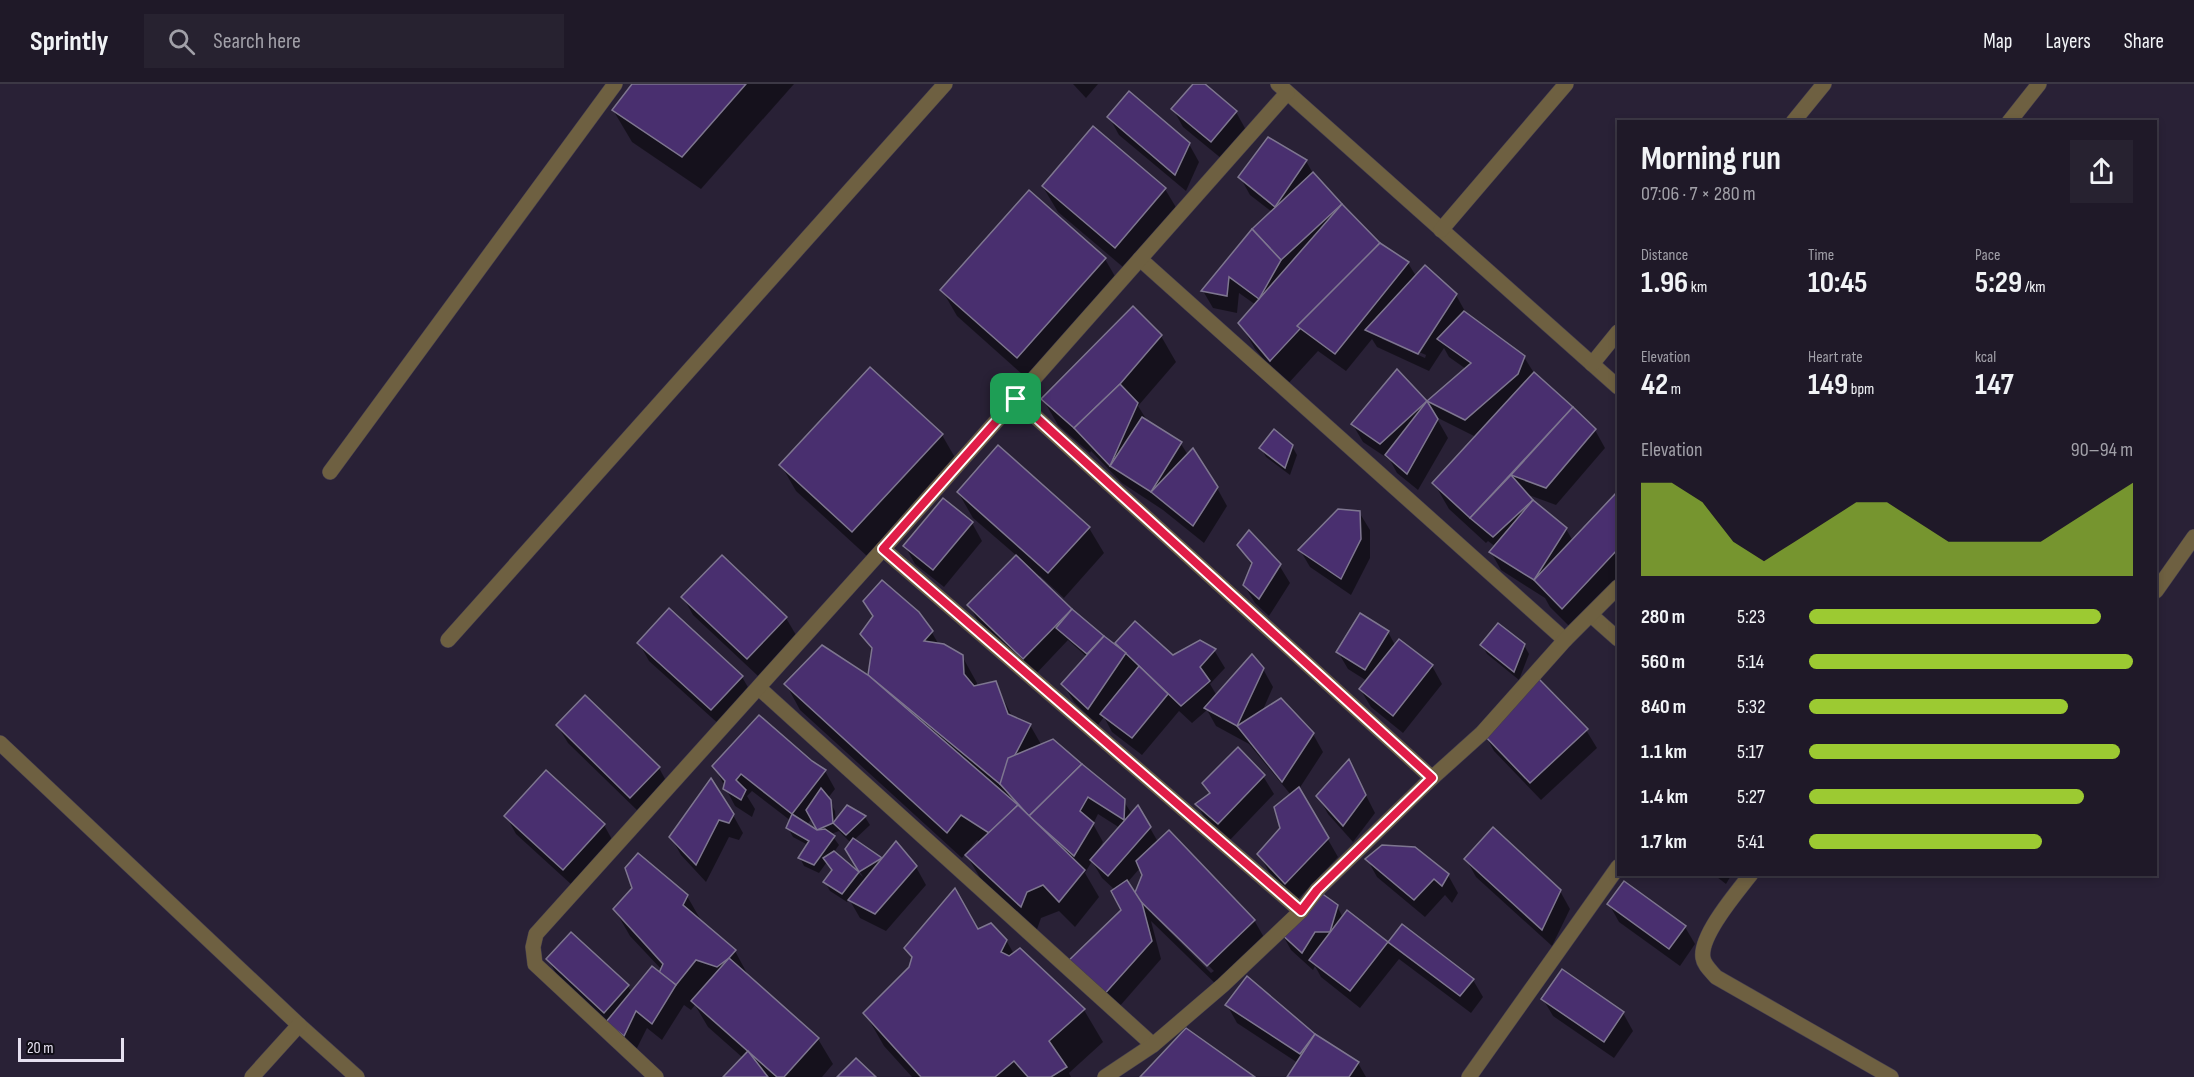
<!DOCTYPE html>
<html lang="en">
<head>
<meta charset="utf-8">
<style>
  :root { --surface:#1f1928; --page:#272230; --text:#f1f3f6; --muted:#a1a0a8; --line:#3c3845; --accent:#9cca32 }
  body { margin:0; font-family:"Sofia Sans Condensed",sans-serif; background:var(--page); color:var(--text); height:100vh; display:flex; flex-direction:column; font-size:22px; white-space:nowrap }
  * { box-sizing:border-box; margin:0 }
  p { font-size:20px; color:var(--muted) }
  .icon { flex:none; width:33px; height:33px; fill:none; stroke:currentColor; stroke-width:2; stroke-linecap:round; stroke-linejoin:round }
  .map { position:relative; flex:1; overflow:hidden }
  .side { position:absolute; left:1617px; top:36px; width:540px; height:756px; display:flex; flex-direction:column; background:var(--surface); border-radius:0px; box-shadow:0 3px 9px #0003,0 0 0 2px var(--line) }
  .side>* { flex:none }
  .scale { position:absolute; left:18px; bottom:15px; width:106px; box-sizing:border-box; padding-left:6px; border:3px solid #e6e1f0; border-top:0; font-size:16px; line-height:21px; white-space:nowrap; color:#e6e1f0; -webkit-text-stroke:4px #100d16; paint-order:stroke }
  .pin { position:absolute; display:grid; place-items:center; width:51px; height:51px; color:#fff; margin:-26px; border-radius:12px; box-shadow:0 3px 9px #0006 }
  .round { display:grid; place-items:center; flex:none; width:63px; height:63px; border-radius:0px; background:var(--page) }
  .summary { display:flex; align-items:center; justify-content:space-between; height:102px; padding:0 24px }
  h1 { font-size:33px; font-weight:700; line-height:45px }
  .stats { display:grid; grid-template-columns:repeat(3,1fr); gap:9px; height:102px; padding:6px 24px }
  .stats div { display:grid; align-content:center }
  .stats b { font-size:30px; font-weight:700 }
  .stats small { font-size:16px; font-weight:400 }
  .stats p { font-size:16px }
  .chart { height:168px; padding:12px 24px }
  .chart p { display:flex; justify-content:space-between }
  .chart svg { width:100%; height:108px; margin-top:6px; fill:var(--accent); opacity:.7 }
  ul { padding:0 24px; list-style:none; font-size:20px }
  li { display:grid; grid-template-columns:96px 72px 1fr; align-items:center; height:45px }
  li i { height:15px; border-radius:8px; background:var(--accent) }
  header { display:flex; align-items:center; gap:36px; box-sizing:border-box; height:84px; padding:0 30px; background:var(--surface); border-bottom:2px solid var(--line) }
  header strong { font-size:28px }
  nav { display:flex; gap:33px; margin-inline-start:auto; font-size:21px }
  .search { width:420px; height:54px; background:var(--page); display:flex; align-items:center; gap:15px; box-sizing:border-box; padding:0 21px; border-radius:0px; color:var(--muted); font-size:22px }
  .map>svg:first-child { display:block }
  .shadow { fill:#0007; fill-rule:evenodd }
  .building { fill:#492f6f; stroke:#7e7690; stroke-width:1.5 }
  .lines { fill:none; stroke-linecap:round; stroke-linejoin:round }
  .minor-casing { stroke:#433c50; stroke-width:16 }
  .minor { stroke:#6e6041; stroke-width:15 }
  .route-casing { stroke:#fff; stroke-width:12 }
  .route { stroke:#e11d48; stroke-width:8 }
</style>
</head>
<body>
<header>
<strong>Sprintly</strong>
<div class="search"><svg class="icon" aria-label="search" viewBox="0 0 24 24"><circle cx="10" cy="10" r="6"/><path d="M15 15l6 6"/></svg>Search here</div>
<nav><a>Map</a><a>Layers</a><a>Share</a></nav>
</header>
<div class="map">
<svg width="2194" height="993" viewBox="0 0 2194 993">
  <rect width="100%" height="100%" fill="#292136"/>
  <!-- shadow -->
  <g class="shadow">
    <polygon points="634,0 794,0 701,105 632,58 613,26"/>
    <polygon points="1073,0 1098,0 1086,14"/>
    <polygon points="1195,0 1203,0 1236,28 1246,46 1222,75 1183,43 1173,25"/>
    <polygon points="1109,33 1189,60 1199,78 1186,107 1119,51"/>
    <path d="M 1269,55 L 1306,77 L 1315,93 L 1379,160 L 1408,179 L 1416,192 L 1456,211 L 1466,229 L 1524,273 L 1534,289 L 1595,346 L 1605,364 L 1556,421 L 1526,410 L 1566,445 L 1573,457 L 1618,409 L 1618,506 L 1577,550 L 1550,523 L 1545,514 L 1501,486 L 1491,468 L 1496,463 L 1488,457 L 1486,459 L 1449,425 L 1434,399 L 1476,353 L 1436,333 L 1448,354 L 1418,406 L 1397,389 L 1390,376 L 1363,358 L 1353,341 L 1397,287 L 1427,319 L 1466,285 L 1449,273 L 1444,264 L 1429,287 L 1377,263 L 1372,255 L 1346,287 L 1318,267 L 1286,302 L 1255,265 L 1240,239 L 1256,221 L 1239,209 L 1237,229 L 1213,224 L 1203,207 L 1272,128 L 1250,111 L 1240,93 ZM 1384,253 L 1426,271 L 1425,274 L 1382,255 Z"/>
    <polygon points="1043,103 1165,105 1180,130 1130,189 1058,128"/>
    <polygon points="1105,175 1120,201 1032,299 957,232 942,206"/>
    <polygon points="1161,252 1176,278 1138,322 1148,338 1181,360 1188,371 1217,404 1227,422 1204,459 1163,426 1122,399 1091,367 1090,369 1058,341 1043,315"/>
    <polygon points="942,351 957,377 868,473 796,407 781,381"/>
    <polygon points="1292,362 1297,371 1290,391 1266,373 1261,364"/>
    <polygon points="958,408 1089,444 1104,469 1064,514 1040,492 1038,494 1072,527 1114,562 1135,539 1173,573 1214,566 1225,584 1210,600 1217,612 1263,585 1273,603 1262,628 1313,650 1323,668 1299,705 1338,773 1296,817 1269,788 1259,770 1282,745 1291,711 1249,660 1216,642 1207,626 1192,639 1179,627 1142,671 1112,648 1104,633 1098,641 1074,618 1063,600 1087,573 1068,556 1034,592 979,539 969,521 1017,472 973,434"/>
    <polygon points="943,416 972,439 982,457 944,503 915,480 905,462"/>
    <polygon points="1359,428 1370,446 1370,474 1351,511 1310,483 1300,466"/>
    <polygon points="1239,461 1279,481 1290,499 1269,532 1255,519 1244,501 1252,482"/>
    <polygon points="683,513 786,534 796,551 758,592 693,531"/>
    <polygon points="1360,531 1388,548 1395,561 1399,557 1432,582 1442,600 1403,649 1371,623 1360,605 1367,597 1348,585 1338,568"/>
    <path d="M 931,547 L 939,561 L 962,572 L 977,599 L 977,603 L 995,599 L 1013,634 L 1030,641 L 1042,662 L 1123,716 L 1132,730 L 1138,723 L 1158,758 L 1254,836 L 1269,862 L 1223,907 L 1151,837 L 1161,875 L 1112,931 L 1076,899 L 1123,826 L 1115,806 L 1102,794 L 1092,777 L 1085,789 L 1099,813 L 1075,843 L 1059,827 L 1041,834 L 1036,848 L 982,797 L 967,772 L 981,759 L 977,756 L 962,774 L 800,626 L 786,600 L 869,593 L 873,568 L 862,550 ZM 1098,730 L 1120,744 L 1099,768 L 1098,767 L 1103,758 L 1093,740 ZM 1140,784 L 1144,791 L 1136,811 L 1127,799 ZM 1152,825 L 1214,887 L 1211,889 L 1152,830 Z"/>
    <polygon points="639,559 742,593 752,610 722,643 649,577"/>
    <polygon points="1482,561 1524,561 1529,570 1519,596 1487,570"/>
    <polygon points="557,641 659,684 669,702 641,730 568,659"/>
    <polygon points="1586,646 1597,664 1541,716 1494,667 1484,649"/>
    <path d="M 811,678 L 825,687 L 835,705 L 828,714 L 835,727 L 836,738 L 848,723 L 865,733 L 870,741 L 853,757 L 882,777 L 916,783 L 926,801 L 886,847 L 860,834 L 849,815 L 847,818 L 830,807 L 825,798 L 833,787 L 827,778 L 819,789 L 804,782 L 800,774 L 808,761 L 793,753 L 788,744 L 791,737 L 752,707 L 747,712 L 755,725 L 752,733 L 735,722 L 714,682 ZM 812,734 L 819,747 L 807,741 ZM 839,747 L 851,759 L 847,765 L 863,793 L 834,768 L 839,761 L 831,750 Z"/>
    <polygon points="1349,678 1375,729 1353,758 1328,730 1318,712"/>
    <polygon points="1263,692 1274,710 1229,757 1207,738 1197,720 1211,710 1204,699"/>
    <polygon points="733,731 743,749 739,756 729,753 706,798 681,771 671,753"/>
    <polygon points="506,732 604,741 614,759 573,802 516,750"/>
    <polygon points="1367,775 1448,791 1458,809 1452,819 1445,811 1425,833 1377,793"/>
    <polygon points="1466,775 1560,807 1570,825 1552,862 1476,793"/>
    <polygon points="1713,790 1732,790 1726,800"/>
    <polygon points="687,812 702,838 735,867 749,893 818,955 833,980 822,993 725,993 743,974 708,943 695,921 691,926 684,921 662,956 647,944 635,968 558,893 548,875 628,902 632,909 660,890 662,886 630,852 615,826"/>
    <polygon points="1609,820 1685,843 1695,860 1680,882 1619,838"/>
    <polygon points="1337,822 1343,834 1348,828 1388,860 1402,842 1473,896 1483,913 1471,929 1399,875 1360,924 1321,893 1315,882 1313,886 1291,866 1281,848"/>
    <polygon points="978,847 1006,856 1014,870 1084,926 1103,958 1069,989 1071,993 912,993 884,962 865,929 910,884 913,875 906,864"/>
    <polygon points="1543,915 1623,929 1633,947 1614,974 1553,932"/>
    <polygon points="1227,921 1314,951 1358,979 1366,993 1289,993 1298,979 1237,939"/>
  </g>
  <!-- building -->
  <g class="building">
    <polygon points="632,0 746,0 682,73 612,26"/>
    <polygon points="1193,0 1205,0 1237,27 1211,58 1171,25"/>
    <polygon points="1129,7 1190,59 1175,91 1107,33"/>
    <polygon points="1093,42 1166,104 1115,164 1042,102"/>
    <polygon points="1268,53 1307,76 1275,123 1238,93"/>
    <polygon points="1313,88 1342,120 1281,176 1252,145"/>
    <polygon points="1029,106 1106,174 1017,274 940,206"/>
    <polygon points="1342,120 1380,159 1270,277 1238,239"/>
    <polygon points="1252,145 1281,176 1259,215 1229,193 1227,212 1201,207"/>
    <polygon points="1380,159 1409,178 1335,270 1297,242"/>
    <polygon points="1425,181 1457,210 1418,270 1365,246"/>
    <polygon points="1133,222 1162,251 1120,300 1074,344 1041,315"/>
    <polygon points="1464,227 1525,272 1518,290 1465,336 1427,317 1471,279 1437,255"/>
    <polygon points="870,283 943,350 852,448 779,381"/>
    <polygon points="1397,285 1427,317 1380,360 1351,340"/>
    <polygon points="1534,288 1573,323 1470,434 1432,399"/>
    <polygon points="1120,300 1138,319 1110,382 1074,344"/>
    <polygon points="1427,317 1438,335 1407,390 1385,371"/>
    <polygon points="1573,323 1596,345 1546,404 1511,391"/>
    <polygon points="1142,333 1182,358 1151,408 1110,382"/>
    <polygon points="1274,345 1293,361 1285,384 1259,364"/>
    <polygon points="998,361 1090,443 1048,489 957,408"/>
    <polygon points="1193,364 1218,403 1193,442 1151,408"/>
    <polygon points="1511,391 1533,416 1493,453 1470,434"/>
    <polygon points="1618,407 1618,465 1562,525 1534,496"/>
    <polygon points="943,414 973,438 933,486 903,462"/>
    <polygon points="1533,416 1567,444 1534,496 1489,468"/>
    <polygon points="1338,425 1360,427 1361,455 1341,495 1298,466"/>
    <polygon points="1249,446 1281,480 1259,515 1243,501 1252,479 1237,461"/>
    <polygon points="722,471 787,533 747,575 681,513"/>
    <polygon points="1016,471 1072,525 1023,575 967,521"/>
    <polygon points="882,496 919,528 933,547 924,557 944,560 963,571 964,590 974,602 996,597 1008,630 1031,640 1000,700 868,591 872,564 860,550 873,532 863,517"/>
    <polygon points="669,524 743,592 711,626 637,559"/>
    <polygon points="1072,525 1104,552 1087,570 1056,544"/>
    <polygon points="1360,529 1389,547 1365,586 1336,568"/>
    <polygon points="1135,537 1173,571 1200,556 1216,565 1200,583 1210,597 1181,622 1115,559"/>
    <polygon points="1498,539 1525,560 1514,588 1480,561"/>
    <polygon points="1104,552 1126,569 1088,625 1061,600"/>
    <polygon points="1399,555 1433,581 1393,632 1359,605"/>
    <polygon points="822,561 868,591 1018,721 989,749 961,731 947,749 784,600"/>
    <polygon points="1252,570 1264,584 1237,642 1204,624"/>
    <polygon points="1139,582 1168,610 1132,654 1100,630"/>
    <polygon points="1539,595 1588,645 1530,699 1482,649"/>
    <polygon points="585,611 660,683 630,714 556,641"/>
    <polygon points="1281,614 1314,649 1282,698 1237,642"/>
    <polygon points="759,631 812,677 826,686 792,730 741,690 736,696 746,706 741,716 723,705 725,697 712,682"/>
    <polygon points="1053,655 1082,680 1029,732 1000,700 1008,674"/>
    <polygon points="1238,663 1265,691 1218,740 1195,720 1210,709 1202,699"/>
    <polygon points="1349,675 1366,711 1343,742 1316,712"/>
    <polygon points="1082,680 1125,715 1124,736 1088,713 1080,727 1094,739 1074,772 1029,732"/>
    <polygon points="546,686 605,740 563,786 504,732"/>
    <polygon points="711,694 734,730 729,739 719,736 696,781 669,753"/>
    <polygon points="1299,703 1329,754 1285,800 1257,770 1280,744 1274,723"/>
    <polygon points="821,704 831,716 833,739 817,746 806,726"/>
    <polygon points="847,721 866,732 846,751 833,739"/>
    <polygon points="1018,721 1085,786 1059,818 1043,801 1027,808 1021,823 965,771"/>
    <polygon points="1138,721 1151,743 1108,792 1090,776"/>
    <polygon points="792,730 817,746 825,745 835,752 814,781 798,774 809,757 786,744"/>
    <polygon points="1493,743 1561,806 1542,846 1464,775"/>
    <polygon points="1169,746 1255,836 1207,882 1134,811 1142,791 1136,777"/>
    <polygon points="853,754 882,774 859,788 845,765"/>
    <polygon points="896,757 917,782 875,830 848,816"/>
    <polygon points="1382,761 1415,763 1449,790 1442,802 1434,795 1414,816 1365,775"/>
    <polygon points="834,767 859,788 842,810 823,798 832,786 823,774"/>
    <polygon points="638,769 688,811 683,821 736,866 729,874 717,883 696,876 676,901 659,889 663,880 613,825 632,804 625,784"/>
    <polygon points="1127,796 1142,819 1152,857 1101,914 1064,881 1121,826 1111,807"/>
    <polygon points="1624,797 1686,842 1669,865 1607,820"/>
    <polygon points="955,804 978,845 991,839 1007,856 1001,868 1009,872 1020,864 1085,925 1049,957 1067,983 1051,993 1028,993 1014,977 995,993 921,993 863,929 909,883 912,873 904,864"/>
    <polygon points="1317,806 1338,821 1330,848 1315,848 1302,869 1279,848"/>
    <polygon points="1347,826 1388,858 1350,907 1309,876"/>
    <polygon points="1402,840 1474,895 1460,912 1388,858"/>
    <polygon points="571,848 629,901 604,929 546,875"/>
    <polygon points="729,874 819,954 784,993 777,993 691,917"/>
    <polygon points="652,882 676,901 652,940 636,927 624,952 606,938"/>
    <polygon points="1562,885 1624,928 1604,958 1541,915"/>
    <polygon points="1247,892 1315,950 1300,970 1225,921"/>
    <polygon points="1186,944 1255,993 1140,993"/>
    <polygon points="1315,950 1359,978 1349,993 1287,993"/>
    <polygon points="748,967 768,993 723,993"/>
    <polygon points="856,974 876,993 837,993"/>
  </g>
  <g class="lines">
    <!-- minor casing -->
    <g class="minor-casing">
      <g id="minor">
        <polyline points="1278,0 1618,303"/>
        <polyline points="1793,38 1824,0"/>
        <polyline points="2009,38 2039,0"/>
        <polyline points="1441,146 1566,0"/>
        <polyline points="1140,175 1565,556"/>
        <polyline points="1592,280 1618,248"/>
        <polyline points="1016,315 1432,694"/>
        <polyline points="330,388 615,0"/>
        <polyline points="883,465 1301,827"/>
        <polyline points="2156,507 2194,453"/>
        <polyline points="1591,531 1618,555"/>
        <polyline points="448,556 945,0"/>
        <polyline points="759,604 1153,961"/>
        <polyline points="0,659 299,941 357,993"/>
        <path d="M 1751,790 C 1738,807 1699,852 1703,874 C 1704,881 1711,887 1716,893 L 1891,993"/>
        <polyline points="252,993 299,941"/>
        <polyline points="656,993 535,880 533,863 536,850 883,465 1287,9"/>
        <polyline points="1105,993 1153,961 1223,901 1301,827 1317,806 1432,694 1482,649 1565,556 1618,503"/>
        <polyline points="1469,993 1618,783"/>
      </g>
    </g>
    <!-- minor -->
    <use href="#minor" class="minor"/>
  </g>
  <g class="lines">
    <!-- route casing -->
    <g class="route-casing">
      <polygon id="route" points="1016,315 1432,694 1317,806 1301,827 883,465"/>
    </g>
    <!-- route -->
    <use href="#route" class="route"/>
  </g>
</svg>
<div class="scale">20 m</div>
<div class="pin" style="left:1016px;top:315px;background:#1e9e55"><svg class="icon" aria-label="arrive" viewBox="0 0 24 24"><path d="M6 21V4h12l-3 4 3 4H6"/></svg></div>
<section class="side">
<div class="summary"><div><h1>Morning run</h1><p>07:06 · 7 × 280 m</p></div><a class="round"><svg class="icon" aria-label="share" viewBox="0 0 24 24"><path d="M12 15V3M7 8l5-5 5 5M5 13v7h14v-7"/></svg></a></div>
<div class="stats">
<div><p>Distance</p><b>1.96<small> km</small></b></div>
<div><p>Time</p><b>10:45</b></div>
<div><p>Pace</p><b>5:29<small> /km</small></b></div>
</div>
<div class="stats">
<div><p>Elevation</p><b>42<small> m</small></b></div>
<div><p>Heart rate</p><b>149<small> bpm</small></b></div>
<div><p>kcal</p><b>147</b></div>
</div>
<div class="chart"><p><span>Elevation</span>90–94 m</p>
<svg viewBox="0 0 160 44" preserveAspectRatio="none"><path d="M0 44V6L10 6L20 14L30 30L40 38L50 30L60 22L70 14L80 14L90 22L100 30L110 30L120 30L130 30L140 22L150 14L160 6V44z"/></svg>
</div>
<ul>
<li><b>280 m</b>5:23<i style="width:90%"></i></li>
<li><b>560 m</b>5:14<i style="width:100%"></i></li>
<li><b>840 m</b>5:32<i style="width:80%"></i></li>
<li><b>1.1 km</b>5:17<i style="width:96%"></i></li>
<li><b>1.4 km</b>5:27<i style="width:85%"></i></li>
<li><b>1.7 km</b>5:41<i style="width:72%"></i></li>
</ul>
</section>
</div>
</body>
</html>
